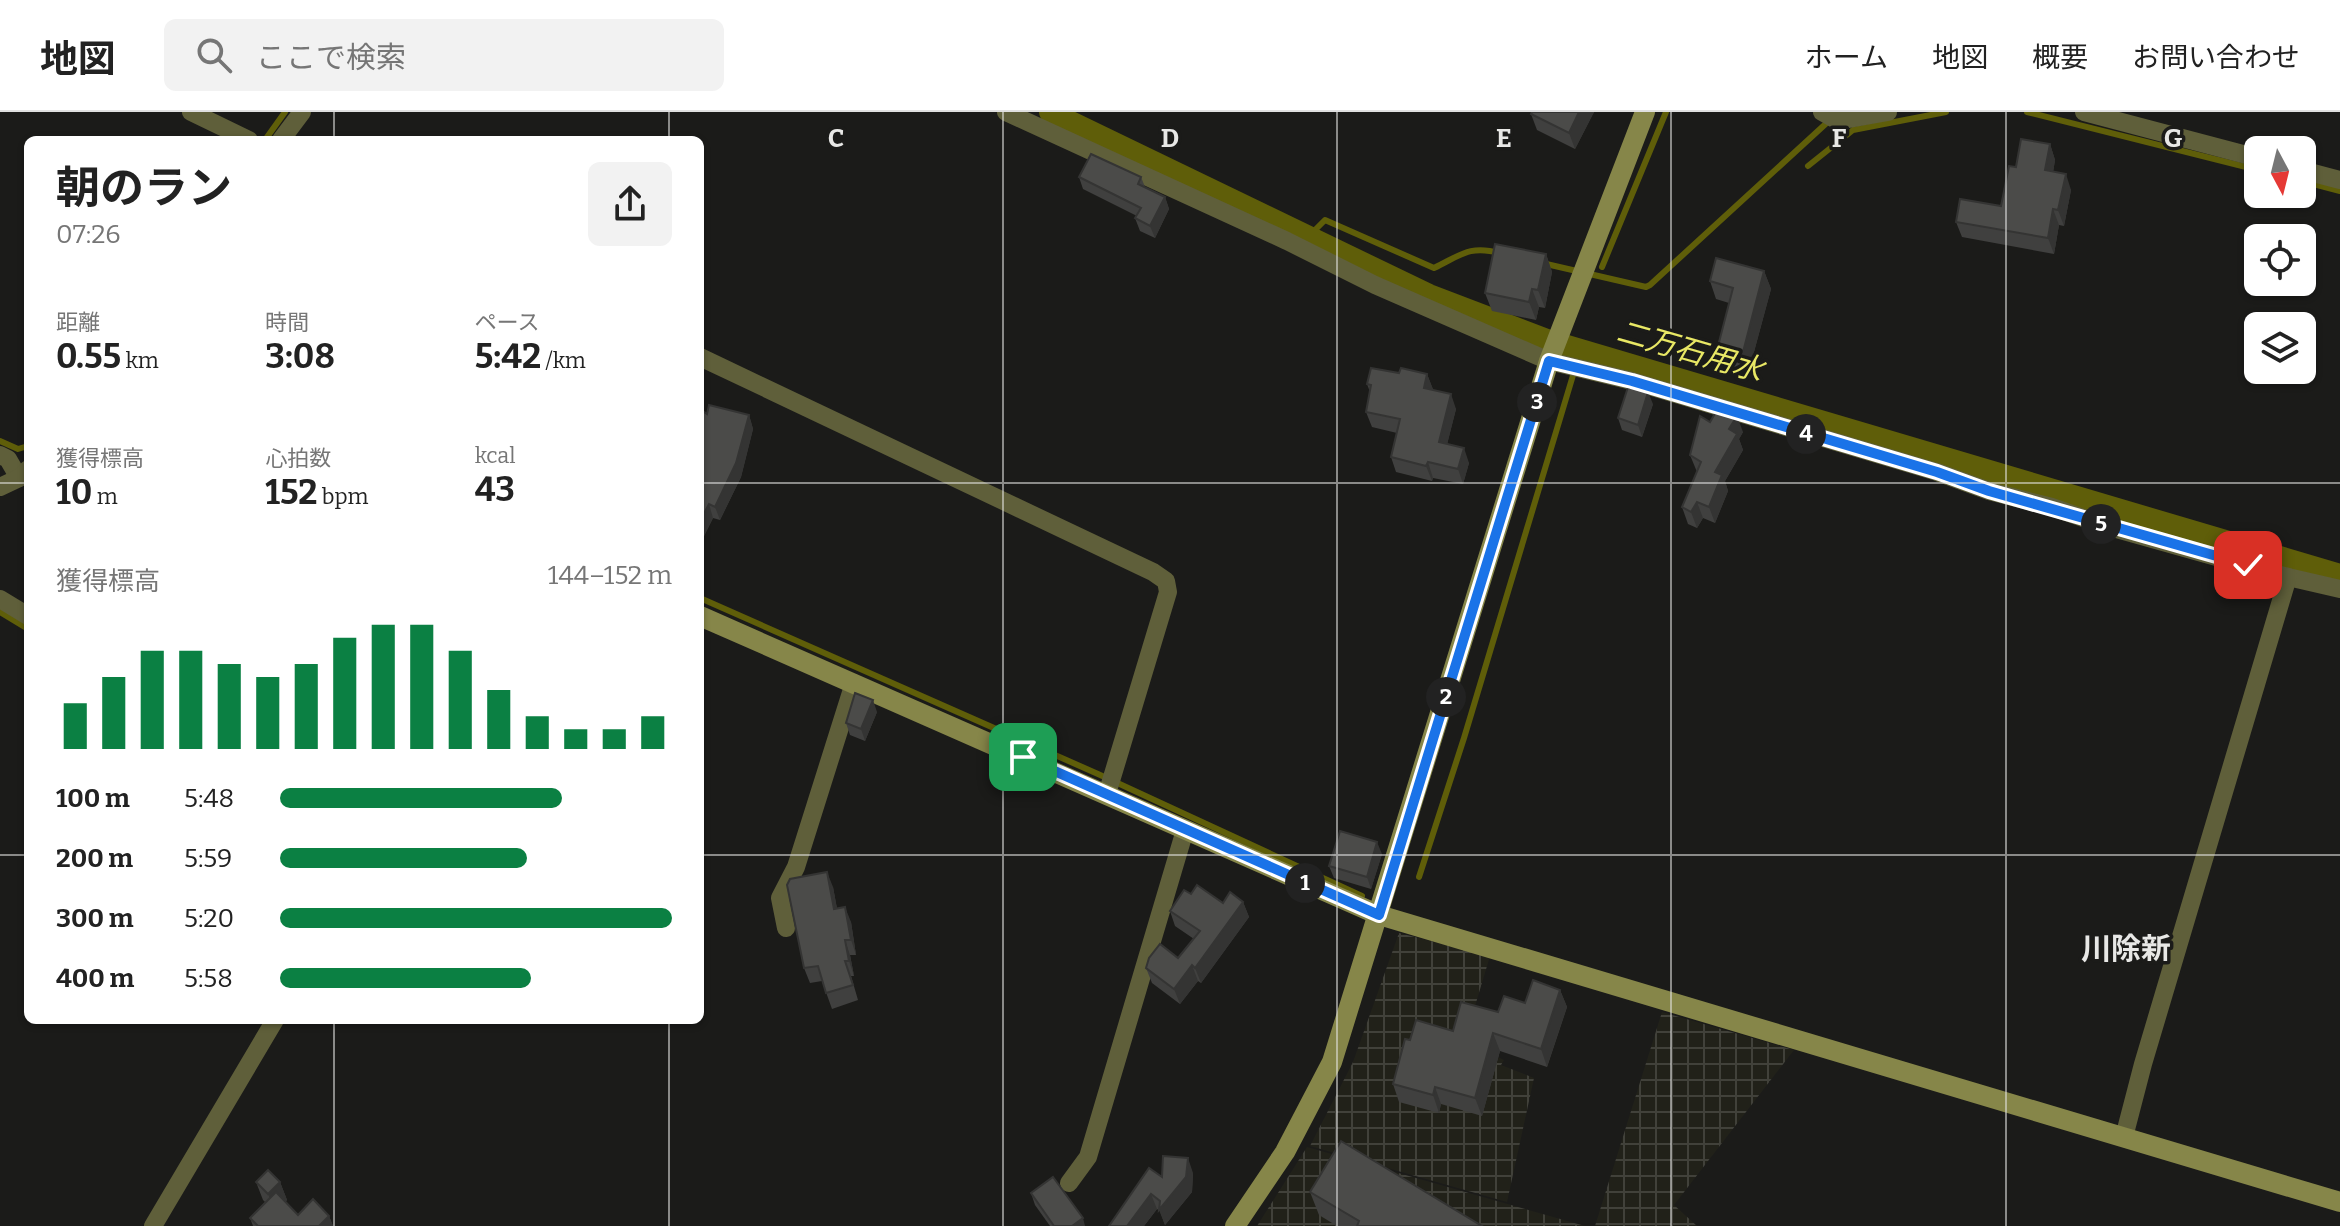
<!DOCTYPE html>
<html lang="ja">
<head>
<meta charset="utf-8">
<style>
  :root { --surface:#fff; --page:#f2f2f2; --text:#222; --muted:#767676; --line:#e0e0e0; --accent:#0b8043 }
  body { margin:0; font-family:Bitter,"Noto Sans JP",serif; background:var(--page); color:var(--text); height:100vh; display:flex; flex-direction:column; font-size:30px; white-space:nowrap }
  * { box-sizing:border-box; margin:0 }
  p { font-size:26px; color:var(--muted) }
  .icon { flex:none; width:44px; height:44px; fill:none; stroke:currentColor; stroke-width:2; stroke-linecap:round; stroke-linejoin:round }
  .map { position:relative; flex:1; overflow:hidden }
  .sheet { position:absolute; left:24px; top:24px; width:680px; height:888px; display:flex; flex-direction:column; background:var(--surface); border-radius:12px; box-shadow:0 2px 6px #0004 }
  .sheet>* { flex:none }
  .needle { width:52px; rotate:173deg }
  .fabs { position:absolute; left:2244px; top:24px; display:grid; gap:16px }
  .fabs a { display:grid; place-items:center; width:72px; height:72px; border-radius:12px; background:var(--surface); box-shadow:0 2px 6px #0004; font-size:40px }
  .pin { position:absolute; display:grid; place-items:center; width:68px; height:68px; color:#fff; margin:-34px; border-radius:16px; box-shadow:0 4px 12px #0006 }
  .km { position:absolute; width:40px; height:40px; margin:-20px; border-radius:50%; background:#222; color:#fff; font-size:22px; line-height:40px; text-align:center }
  .round { display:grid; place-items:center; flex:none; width:84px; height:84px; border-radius:12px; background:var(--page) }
  .summary { display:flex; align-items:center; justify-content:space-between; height:136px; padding:0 32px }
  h1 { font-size:44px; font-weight:700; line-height:60px }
  .figures { display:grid; grid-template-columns:repeat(3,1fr); gap:12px; height:136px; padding:8px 32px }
  .figures div { display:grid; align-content:center }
  .figures b { font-size:34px; font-weight:700 }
  .figures small { font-size:22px; font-weight:400 }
  .figures p { font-size:22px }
  .chart { height:224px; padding:16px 32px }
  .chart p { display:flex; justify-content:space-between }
  .chart svg { width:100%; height:144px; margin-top:8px; stroke:var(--accent); stroke-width:6 }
  ul { padding:0 32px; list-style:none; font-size:26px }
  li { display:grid; grid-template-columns:128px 96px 1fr; align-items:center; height:60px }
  li i { height:20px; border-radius:10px; background:var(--accent) }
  header { display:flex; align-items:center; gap:48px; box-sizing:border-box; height:112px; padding:0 40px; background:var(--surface); border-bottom:2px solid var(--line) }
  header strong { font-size:38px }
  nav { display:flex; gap:44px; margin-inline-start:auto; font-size:28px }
  .search { width:560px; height:72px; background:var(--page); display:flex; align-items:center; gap:20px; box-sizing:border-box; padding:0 28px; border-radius:12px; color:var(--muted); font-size:30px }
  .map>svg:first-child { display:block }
  .industrial { fill:url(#industrial-grid) }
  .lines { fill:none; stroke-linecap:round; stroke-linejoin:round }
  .stream { stroke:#5f5e09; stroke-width:6 }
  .canal { stroke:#5f5e09; stroke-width:22 }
  .street { stroke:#5f5f3a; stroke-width:18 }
  .secondary { stroke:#868649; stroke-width:20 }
  .wall { fill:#40403f }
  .shaded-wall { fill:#343433 }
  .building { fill:#4b4b49; stroke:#343433; stroke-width:2 }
  .route-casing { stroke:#fff; stroke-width:16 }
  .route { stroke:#1a73e8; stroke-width:10 }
  .grid { fill:none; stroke:#e8e8e6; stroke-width:2; stroke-opacity:0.55 }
  .labels { text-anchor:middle; stroke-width:7; stroke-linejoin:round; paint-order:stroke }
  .water-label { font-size:30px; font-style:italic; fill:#e9e865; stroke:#1b1b19 }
  .neighbourhood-label { font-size:30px; font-weight:bold; fill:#e8e8e6; stroke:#1b1b19 }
  .grid-label { font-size:26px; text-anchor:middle; font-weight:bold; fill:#e8e8e6; stroke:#1b1b19; stroke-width:7; stroke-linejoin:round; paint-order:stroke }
</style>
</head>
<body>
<header>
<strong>地図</strong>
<div class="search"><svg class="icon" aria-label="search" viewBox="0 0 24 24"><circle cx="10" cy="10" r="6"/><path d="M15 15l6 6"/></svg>ここで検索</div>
<nav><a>ホーム</a><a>地図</a><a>概要</a><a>お問い合わせ</a></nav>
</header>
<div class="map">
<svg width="2340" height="1114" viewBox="0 0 2340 1114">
  <defs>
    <pattern id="industrial-grid" width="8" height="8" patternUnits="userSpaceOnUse" patternTransform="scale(2)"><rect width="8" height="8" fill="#212119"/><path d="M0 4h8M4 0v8" fill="none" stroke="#41413a"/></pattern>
  </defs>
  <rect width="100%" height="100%" fill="#1b1b19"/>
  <!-- industrial -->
  <g class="industrial">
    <polygon points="1399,821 1490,844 1472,904 1492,942 1504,948 1501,953 1534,966 1507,1090 1310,1034 1353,950"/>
    <polygon points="1662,900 1794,938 1674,1093 1697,1114 1595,1114"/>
    <polygon points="1307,1035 1585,1114 1257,1114"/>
  </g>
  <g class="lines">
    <!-- stream -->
    <g class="stream">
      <polyline points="2027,0 2258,58"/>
      <polyline points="265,28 285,0"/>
      <polyline points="1808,54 1853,18 1946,0"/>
      <polyline points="2302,69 2340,79"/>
      <path d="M 1309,124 L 1325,108 L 1434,156 C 1461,143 1469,133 1500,141"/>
      <polyline points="1542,151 1646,175 1650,173 1831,7"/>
      <polyline points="1602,155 1666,0"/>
      <polyline points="0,329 18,337 28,334"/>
      <polyline points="700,486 1098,662 1362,784"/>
      <polyline points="0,500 28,517"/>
      <polyline points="1419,765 1464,626 1574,260"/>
    </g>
    <!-- canal -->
    <polyline class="canal" points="1050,0 1429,183 1547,228 2340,463"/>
    <!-- street -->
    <g class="street">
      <polyline points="191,0 249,28"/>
      <polyline points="1006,0 1287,129 1375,173 1549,249 1632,269 1937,360 1989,379 2052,395 2106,414 2288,465 2340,477"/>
      <polyline points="1822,0 1838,9 1888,0"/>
      <polyline points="2084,0 2258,46"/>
      <polyline points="281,28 302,0"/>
      <polyline points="2302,58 2340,68"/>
      <polyline points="700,245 1153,460 1166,469 1168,480 1107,682"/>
      <polyline points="0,343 8,347 19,366"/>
      <polyline points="0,375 19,366 28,357"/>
      <polyline points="0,487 28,504"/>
      <polyline points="786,816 780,786 796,755 854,571"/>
      <polyline points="2124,1025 2143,952 2288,465"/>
      <polyline points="1069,1071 1088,1045 1185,718"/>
      <polyline points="153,1114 275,908"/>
    </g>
    <!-- secondary -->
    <g class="secondary">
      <polyline points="700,504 1379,803 2340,1090"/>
      <polyline points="1235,1114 1285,1040 1332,950 1549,249 1645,0"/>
    </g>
  </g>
  <!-- wall -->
  <g class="wall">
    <polygon points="1594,0 1575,37 1537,18 1531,2"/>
    <polygon points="2050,32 2055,48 2053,60 2071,78 2064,114 2059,113 2054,142 1962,125 1956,110 2001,94 2016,55"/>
    <polygon points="1079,65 1141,65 1145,75 1165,85 1169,97 1155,126 1140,119 1135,106 1137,104 1083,77"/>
    <polygon points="1546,142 1552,160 1545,196 1539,195 1536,208 1492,199 1485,181"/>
    <polygon points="1764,159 1771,177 1748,262 1723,256 1717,238 1729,191 1716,187 1710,169"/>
    <polygon points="1399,261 1427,262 1433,278 1456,297 1447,332 1469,351 1463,372 1433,366 1432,369 1396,360 1391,345 1397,321 1372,315 1366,300 1370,280 1367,272"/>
    <polygon points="1653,292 1642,325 1622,318 1618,306"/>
    <polygon points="707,302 749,303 753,317 741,365 720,408 713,406 700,432"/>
    <polygon points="1710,310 1743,320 1739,327 1743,338 1725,369 1728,379 1715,411 1703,406 1697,416 1688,412 1682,395 1697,360 1690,343"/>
    <polygon points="877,600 865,629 850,623 846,611"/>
    <polygon points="1382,742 1371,777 1334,766 1329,754"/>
    <polygon points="833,775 837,797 851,810 856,843 850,843 854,864 851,864 858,888 832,897 822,869 810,871 804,856"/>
    <polygon points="1191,782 1223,791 1243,790 1249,805 1201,871 1198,869 1180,892 1152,871 1146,856 1178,846 1194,827 1175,814 1170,799"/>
    <polygon points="1560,878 1567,895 1547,955 1500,939 1482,1004 1441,992 1439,1001 1399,990 1393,972 1410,928 1453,919 1498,900"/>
    <polygon points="1193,1061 1192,1080 1165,1113 1160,1099 1157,1097 1144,1114 1109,1114 1162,1065"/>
    <polygon points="256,1070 280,1070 287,1088 285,1090 298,1103 329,1104 333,1114 253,1114 250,1106 265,1090 263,1088"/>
    <polygon points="1310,1080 1482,1114 1337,1114 1319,1103"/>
    <polygon points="1031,1081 1085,1114 1050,1114 1035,1093"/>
  </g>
  <!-- shaded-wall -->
  <g class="shaded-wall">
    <polygon points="1579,0 1594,0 1575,37 1569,21"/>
    <polygon points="2050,32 2055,48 2051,74 2045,58"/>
    <polygon points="2066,62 2071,78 2064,114 2058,98"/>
    <polygon points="1165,85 1169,97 1155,126 1150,114"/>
    <polygon points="2053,97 2059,113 2054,142 2048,126"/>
    <polygon points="1546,142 1552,160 1545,196 1538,178"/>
    <polygon points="1764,159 1771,177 1748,262 1742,244"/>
    <polygon points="1532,177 1539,195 1536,208 1529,190"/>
    <polygon points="1427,262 1433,277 1430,291 1424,276"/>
    <polygon points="1648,280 1653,292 1642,325 1638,313"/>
    <polygon points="1451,282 1456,297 1444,345 1439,330"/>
    <polygon points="749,303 753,317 741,365 720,408 715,395"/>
    <polygon points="1737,304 1743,320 1739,327 1743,338 1725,369 1728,379 1715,411 1709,395 1715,360 1729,317"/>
    <polygon points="1464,336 1469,351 1463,372 1458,357"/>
    <polygon points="1428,350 1433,366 1432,369 1426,354"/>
    <polygon points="1697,390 1703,406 1697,416 1691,400"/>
    <polygon points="709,392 713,406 700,432 700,409"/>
    <polygon points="873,588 877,600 865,629 861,617"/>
    <polygon points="1377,730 1382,742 1371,777 1367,765"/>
    <polygon points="827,760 833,775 840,812 834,797"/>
    <polygon points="1243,790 1249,805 1201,871 1195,856"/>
    <polygon points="845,795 851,810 856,843 851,828"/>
    <polygon points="845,828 850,843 854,864 849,849"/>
    <polygon points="1192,853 1198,869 1180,892 1174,877"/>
    <polygon points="1560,878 1567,895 1547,955 1541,937"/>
    <polygon points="1493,921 1500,939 1482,1004 1475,986"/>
    <polygon points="1435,975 1441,992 1439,1001 1433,983"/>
    <polygon points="1188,1046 1193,1061 1192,1080 1165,1113 1159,1098"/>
    <polygon points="280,1070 287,1088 275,1100 268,1082"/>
    <polygon points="1151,1082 1157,1097 1144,1114 1127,1114"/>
    <polygon points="329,1104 333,1114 319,1114"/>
    <polygon points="1083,1106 1085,1114 1072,1114"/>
  </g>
  <!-- building -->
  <g class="building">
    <polygon points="1532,0 1579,0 1569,21 1531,2"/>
    <polygon points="2021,27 2050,32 2045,58 2066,62 2058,98 2053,97 2048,126 1956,110 1960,87 2001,94 2009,54 2016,55"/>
    <polygon points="1091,42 1141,65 1138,72 1165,85 1150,114 1135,106 1141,96 1079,65"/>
    <polygon points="1495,132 1546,142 1538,178 1532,177 1529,190 1485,181"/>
    <polygon points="1716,146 1764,159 1742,244 1717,238 1733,176 1710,169"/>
    <polygon points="1371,256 1399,261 1401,256 1427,262 1424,276 1451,282 1439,330 1464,336 1458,357 1428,350 1426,354 1391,345 1400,307 1366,300 1371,273 1367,272"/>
    <polygon points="1629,272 1648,280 1638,313 1618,306"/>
    <polygon points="709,293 749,303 736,351 715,395 709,392 700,409 700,297 707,302"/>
    <polygon points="1720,293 1737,304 1729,317 1737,322 1715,360 1722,363 1709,395 1697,390 1691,400 1682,395 1701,350 1690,343 1700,304 1710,310"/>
    <polygon points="855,581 873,588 861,617 846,611"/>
    <polygon points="1340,719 1377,730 1367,765 1329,754"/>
    <polygon points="827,760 834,797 845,795 851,828 845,828 849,849 845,849 853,873 826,881 818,854 804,856 787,773 790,767"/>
    <polygon points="1197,773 1223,791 1230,780 1243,790 1195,856 1192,853 1174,877 1146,856 1149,846 1160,832 1178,846 1200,819 1170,799 1184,778 1191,782"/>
    <polygon points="1533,868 1560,878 1541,937 1493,921 1475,986 1435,975 1433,983 1393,972 1405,927 1410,928 1416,908 1453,919 1461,890 1498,900 1504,884 1525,891"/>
    <polygon points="1341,1029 1482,1114 1357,1114 1359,1109 1310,1080"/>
    <polygon points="1163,1044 1188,1046 1186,1065 1159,1098 1160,1089 1151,1082 1127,1114 1109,1114 1149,1056 1162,1065"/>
    <polygon points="268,1058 280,1070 268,1082 256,1070"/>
    <polygon points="1053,1065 1083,1106 1072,1114 1054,1114 1031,1081"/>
    <polygon points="276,1080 298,1103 313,1087 329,1104 319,1114 258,1114 250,1106"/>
  </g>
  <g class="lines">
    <!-- route casing -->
    <g class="route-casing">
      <polyline id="route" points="1023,645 1379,803 1549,249 1632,269 1937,360 1989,379 2248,453"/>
    </g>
    <!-- route -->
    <use href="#route" class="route"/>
  </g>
  <!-- grid -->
  <path class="grid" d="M 334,0 L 334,28M 669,0 L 669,28M 1003,0 L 1003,1114M 1337,0 L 1337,1114M 1671,0 L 1671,1114M 2006,0 L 2006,1114M 0,371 L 28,371M 700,371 L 2340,371M 0,743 L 28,743M 700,743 L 2340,743M 334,908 L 334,1114M 669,908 L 669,1114"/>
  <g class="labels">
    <!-- water labels -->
    <g class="water-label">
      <text transform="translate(1690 239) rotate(16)" y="10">二万石用水</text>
    </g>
    <!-- neighbourhood labels -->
    <g class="neighbourhood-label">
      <text x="2126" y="847">川除新</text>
    </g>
  </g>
  <g class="grid-label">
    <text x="836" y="35">C</text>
    <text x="1170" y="35">D</text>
    <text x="1504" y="35">E</text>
    <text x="1839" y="35">F</text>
    <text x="2173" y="35">G</text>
  </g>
</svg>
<div class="fabs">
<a><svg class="needle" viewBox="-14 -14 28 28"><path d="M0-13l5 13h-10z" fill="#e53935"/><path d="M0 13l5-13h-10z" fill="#767676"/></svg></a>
<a><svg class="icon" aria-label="locate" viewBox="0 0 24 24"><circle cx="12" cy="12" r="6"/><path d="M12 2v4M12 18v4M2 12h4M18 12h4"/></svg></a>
<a><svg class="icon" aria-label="layers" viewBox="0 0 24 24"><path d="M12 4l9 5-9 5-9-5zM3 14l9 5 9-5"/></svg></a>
</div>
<div class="pin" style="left:1023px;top:645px;background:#1e9e55"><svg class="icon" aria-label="arrive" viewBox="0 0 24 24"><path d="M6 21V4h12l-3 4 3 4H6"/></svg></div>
<div class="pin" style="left:2248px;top:453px;background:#d93025"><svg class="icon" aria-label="check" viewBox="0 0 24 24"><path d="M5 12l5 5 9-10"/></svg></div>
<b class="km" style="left:1305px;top:771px">1</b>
<b class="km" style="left:1446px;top:585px">2</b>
<b class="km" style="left:1537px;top:290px">3</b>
<b class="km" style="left:1806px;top:322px">4</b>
<b class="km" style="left:2101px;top:412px">5</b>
<section class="sheet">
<div class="summary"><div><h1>朝のラン</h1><p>07:26</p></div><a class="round"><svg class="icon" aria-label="share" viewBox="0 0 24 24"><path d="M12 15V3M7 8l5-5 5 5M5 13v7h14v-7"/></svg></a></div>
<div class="figures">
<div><p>距離</p><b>0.55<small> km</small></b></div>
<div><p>時間</p><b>3:08</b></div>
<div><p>ペース</p><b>5:42<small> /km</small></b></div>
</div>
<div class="figures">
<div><p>獲得標高</p><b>10<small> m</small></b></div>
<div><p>心拍数</p><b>152<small> bpm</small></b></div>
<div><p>kcal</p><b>43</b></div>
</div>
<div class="chart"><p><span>獲得標高</span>144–152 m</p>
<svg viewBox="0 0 160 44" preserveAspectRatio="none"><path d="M5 44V30M15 44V22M25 44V14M35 44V14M45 44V18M55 44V22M65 44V18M75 44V10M85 44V6M95 44V6M105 44V14M115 44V26M125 44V34M135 44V38M145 44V38M155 44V34"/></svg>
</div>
<ul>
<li><b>100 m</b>5:48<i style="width:72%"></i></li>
<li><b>200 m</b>5:59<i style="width:63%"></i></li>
<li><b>300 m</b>5:20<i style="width:100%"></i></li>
<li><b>400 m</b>5:58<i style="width:64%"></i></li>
</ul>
</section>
</div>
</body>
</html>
